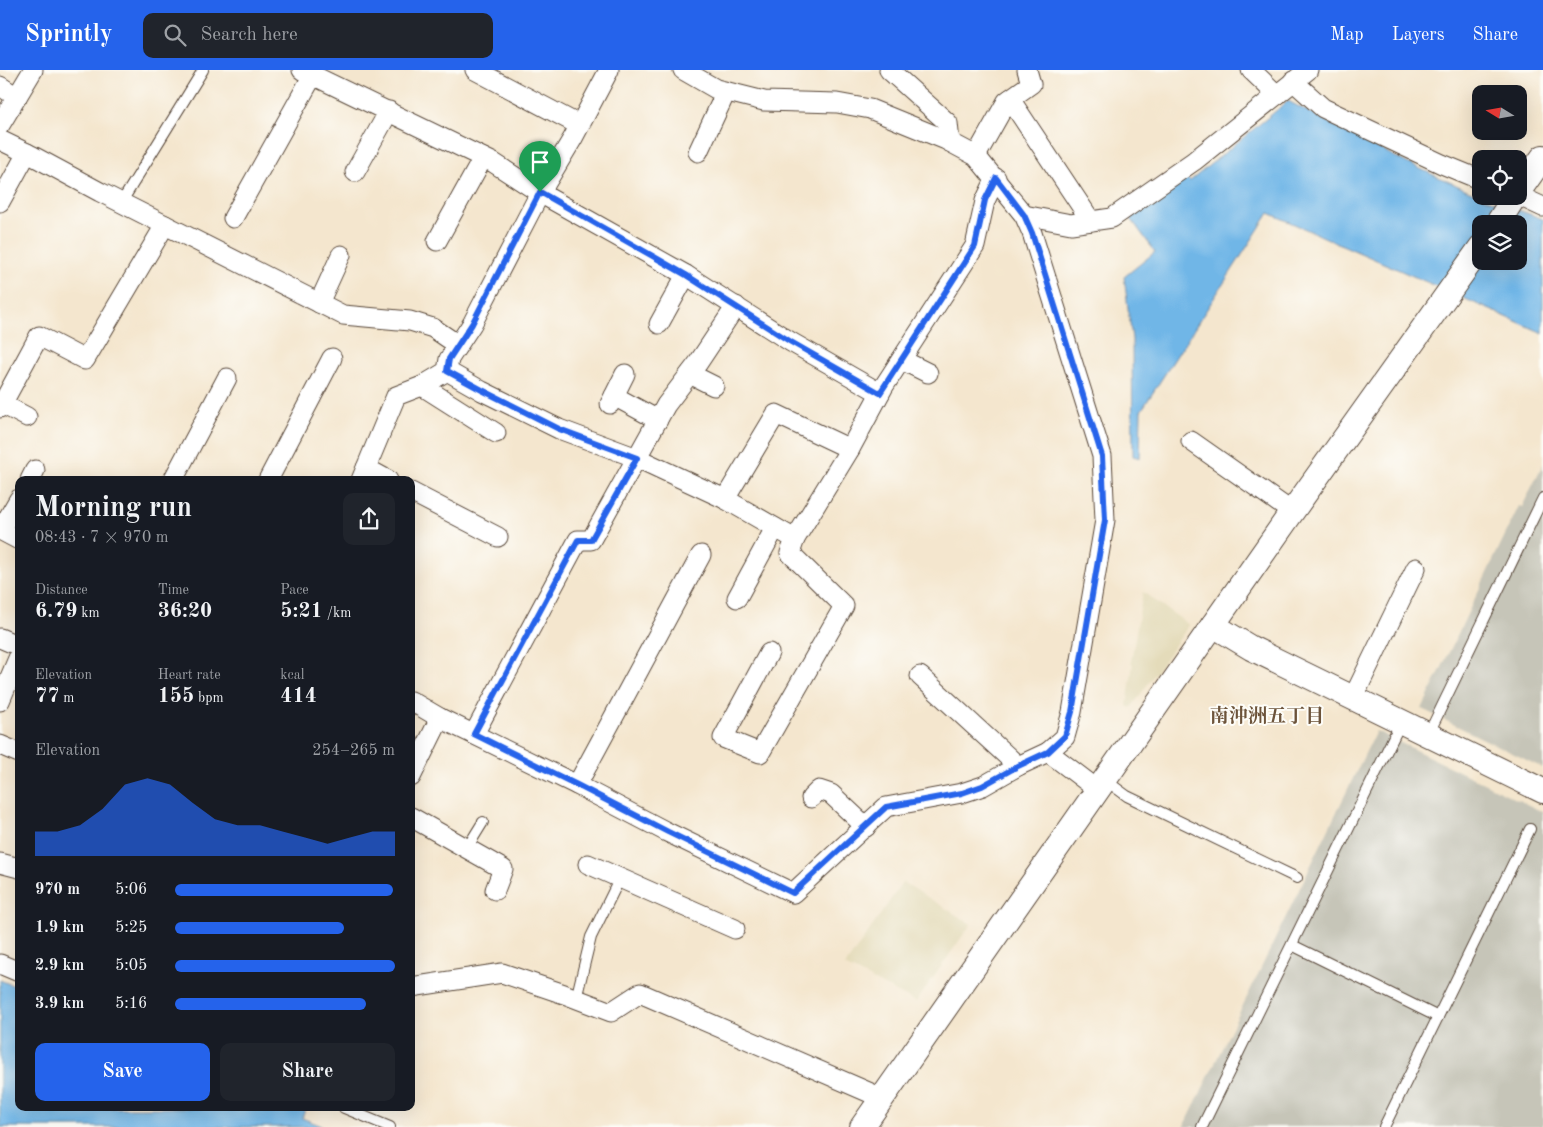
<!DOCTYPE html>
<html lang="en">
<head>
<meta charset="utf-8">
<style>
  :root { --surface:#171b24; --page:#20242c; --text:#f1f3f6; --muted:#9ea1a6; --accent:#2563eb }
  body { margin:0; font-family:"Old Standard TT","Noto Serif JP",serif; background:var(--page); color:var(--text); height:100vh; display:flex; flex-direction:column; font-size:19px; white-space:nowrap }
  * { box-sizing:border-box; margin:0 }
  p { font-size:16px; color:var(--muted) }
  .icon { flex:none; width:28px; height:28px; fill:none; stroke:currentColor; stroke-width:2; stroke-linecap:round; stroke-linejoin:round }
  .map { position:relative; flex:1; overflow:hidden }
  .details { position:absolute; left:15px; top:406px; width:400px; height:635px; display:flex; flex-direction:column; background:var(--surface); border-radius:10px; box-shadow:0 5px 20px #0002 }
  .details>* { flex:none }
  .needle { width:32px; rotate:281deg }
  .fabs { position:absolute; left:1472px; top:15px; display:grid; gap:10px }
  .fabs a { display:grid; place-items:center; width:55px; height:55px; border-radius:10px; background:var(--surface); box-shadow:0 5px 20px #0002; font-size:25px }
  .pin { position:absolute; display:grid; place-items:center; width:42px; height:42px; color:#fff; margin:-51px -21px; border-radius:50% 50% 50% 0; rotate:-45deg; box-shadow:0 0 5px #0007 }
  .pin .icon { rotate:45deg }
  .round { display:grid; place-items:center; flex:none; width:52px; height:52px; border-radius:10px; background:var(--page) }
  .summary { display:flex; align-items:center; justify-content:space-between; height:85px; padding:0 20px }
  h1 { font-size:28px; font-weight:700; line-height:38px }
  .stats { display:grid; grid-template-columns:repeat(3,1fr); gap:8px; height:85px; padding:5px 20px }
  .stats div { display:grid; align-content:center }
  .stats b { font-size:21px; font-weight:700 }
  .stats small { font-size:14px; font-weight:400 }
  .stats p { font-size:14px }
  .chart { height:140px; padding:10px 20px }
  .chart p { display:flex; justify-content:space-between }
  .chart svg { width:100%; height:90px; margin-top:5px; fill:var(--accent); opacity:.7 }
  .button { display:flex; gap:10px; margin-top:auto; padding:10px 20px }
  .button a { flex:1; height:58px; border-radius:10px; background:var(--accent); color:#fff; font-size:20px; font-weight:700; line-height:58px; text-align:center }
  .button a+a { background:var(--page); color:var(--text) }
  ul { padding:0 20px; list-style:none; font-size:16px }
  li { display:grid; grid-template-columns:80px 60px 1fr; align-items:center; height:38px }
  li i { height:12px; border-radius:6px; background:var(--accent) }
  header { display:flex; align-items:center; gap:30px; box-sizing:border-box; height:70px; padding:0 25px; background:var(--accent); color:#fff }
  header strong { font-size:24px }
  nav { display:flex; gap:28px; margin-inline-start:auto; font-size:18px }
  .search { width:350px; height:45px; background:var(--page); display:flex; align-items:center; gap:12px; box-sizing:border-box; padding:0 18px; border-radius:10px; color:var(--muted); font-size:19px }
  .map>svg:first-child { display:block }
  .built { fill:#e4dbba }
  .industrial { fill:#c6c5b8 }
  .water { fill:#70b6e7; stroke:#567082; fill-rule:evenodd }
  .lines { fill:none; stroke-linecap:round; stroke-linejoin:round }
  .service-casing { stroke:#574638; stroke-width:12 }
  .minor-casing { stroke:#574638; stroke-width:21 }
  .tertiary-casing { stroke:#574638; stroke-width:26 }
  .service { stroke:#fff; stroke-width:10 }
  .minor { stroke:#fff; stroke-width:19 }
  .tertiary { stroke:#fff; stroke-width:24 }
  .route-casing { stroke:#fff; stroke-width:10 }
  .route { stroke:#2563eb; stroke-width:6 }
  .labels { text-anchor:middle; stroke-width:4; stroke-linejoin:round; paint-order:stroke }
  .neighbourhood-label { font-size:19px; font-weight:bold; fill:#6c533a; stroke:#fdfcf7 }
</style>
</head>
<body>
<header>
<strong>Sprintly</strong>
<div class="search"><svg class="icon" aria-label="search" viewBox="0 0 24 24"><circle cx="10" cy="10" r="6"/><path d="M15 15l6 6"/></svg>Search here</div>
<nav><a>Map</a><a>Layers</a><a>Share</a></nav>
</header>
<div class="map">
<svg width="1543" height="1057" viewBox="0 0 1543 1057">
  <rect width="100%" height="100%" fill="#fdfcf7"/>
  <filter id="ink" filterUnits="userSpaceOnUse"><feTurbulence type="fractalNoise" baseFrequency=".02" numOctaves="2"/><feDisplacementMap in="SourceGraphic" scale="10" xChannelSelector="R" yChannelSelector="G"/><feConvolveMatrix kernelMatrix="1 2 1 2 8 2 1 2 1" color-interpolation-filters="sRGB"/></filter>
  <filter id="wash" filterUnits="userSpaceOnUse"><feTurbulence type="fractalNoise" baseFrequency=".0096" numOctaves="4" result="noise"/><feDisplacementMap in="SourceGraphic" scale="20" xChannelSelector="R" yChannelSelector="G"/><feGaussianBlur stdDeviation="1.12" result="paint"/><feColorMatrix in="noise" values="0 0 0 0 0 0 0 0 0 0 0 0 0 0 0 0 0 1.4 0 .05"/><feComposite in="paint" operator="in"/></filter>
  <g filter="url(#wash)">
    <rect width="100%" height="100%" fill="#f4e6ce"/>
    <!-- built -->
    <g class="built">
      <polygon points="1143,522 1189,555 1131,638 1127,636 1133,594 1131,592"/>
      <polygon points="903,812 971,854 916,932 845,896"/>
    </g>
    <!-- industrial -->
    <g class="industrial">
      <polygon points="1543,394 1543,698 1422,639 1519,436 1522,437"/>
      <polygon points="1376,661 1543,742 1543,1057 1184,1057"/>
    </g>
    <!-- water -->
    <g class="water">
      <path d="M 1288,31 L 1407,93 L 1485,128 L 1543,149 L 1543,263 L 1269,143 L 1141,341 L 1140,388 L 1133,386 L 1132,269 L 1124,207 L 1155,182 L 1129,146 L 1184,105 L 1190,111 ZM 1481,154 L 1519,154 L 1519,191 L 1481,191 Z"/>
      <polygon points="0,910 19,918 19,1038 306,1038 302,1048 325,1057 0,1057"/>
    </g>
  </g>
  <g filter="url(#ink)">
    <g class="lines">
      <!-- service casing -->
      <g class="service-casing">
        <g id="service">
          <polyline points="121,133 203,0"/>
          <polyline points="1428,665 1543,428"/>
          <polyline points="1104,709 1127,726 1297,808"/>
          <polyline points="467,778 483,752"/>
          <polyline points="1292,875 1438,947"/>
          <polyline points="576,929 591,867 620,808"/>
          <polyline points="344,1038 390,1057"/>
          <polyline points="1202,1057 1401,652"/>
          <polyline points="1384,1057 1530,759"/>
        </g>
      </g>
      <!-- minor casing -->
      <g class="minor-casing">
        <g id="minor">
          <polyline points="302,0 494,93 540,123 686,205 791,272 880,323"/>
          <polyline points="475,0 579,55"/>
          <polyline points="889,0 948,53 950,72"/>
          <polyline points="1251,0 1277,25"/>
          <polyline points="1293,11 1323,38 1442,94 1481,110"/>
          <polyline points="0,16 17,27"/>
          <polyline points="1010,29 1091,151"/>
          <polyline points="0,55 33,0"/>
          <polyline points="0,70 33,86 100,122 343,245 410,251 433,258 458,275"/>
          <polyline points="698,82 726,22"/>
          <polyline points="976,86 1007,31 1031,14 1027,0"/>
          <polyline points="355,102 389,41"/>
          <polyline points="1519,126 1543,137"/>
          <polyline points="0,132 27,83"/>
          <polyline points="1024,145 1071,154 1112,148 1194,91 1308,0"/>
          <polyline points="233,148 313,5"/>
          <polyline points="437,171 483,88"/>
          <polyline points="319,233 341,185"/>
          <polyline points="659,254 686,205"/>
          <polyline points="902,290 928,303"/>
          <polyline points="447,301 482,321 559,359 637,388 725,429 795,469 790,483 844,536 760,683 723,668 769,583"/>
          <polyline points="690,304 714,316"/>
          <polyline points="422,316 496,363"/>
          <polyline points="614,326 658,350"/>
          <polyline points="2,334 27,347"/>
          <polyline points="610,334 625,304"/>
          <polyline points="0,338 39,266 85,290 165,155"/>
          <polyline points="1191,371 1292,442"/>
          <polyline points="366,398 388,410"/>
          <polyline points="30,410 35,400"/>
          <polyline points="173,410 227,308"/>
          <polyline points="268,410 332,288"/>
          <polyline points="361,410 396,326 422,316 447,301 449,289 472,254 540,123 573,68 609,0"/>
          <polyline points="411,422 498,467"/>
          <polyline points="725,429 776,344 850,379"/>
          <polyline points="0,460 19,470"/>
          <polyline points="1,460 19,429"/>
          <polyline points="795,469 850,379 884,316 975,176 985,131 996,108"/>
          <polyline points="737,528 775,458"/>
          <polyline points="0,568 19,576"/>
          <polyline points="920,606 1018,696"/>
          <polyline points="1353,628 1416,498"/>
          <polyline points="0,631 19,586"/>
          <polyline points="411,631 440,648 577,715 667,762 793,823 886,737 962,723 983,716 1018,696 1048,682 1065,667 1072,642 1105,450 1102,386 1032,163 1024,145 976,86 946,70 870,39 837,33 764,31 716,19 683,0"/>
          <polyline points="474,664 578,470 591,470 666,335 698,293 736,236"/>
          <polyline points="0,675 19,683"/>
          <polyline points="1048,682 1098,720"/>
          <polyline points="411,707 440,648"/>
          <polyline points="577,715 701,485"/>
          <polyline points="811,728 819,720 831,724 866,757"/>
          <polyline points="411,747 503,799 495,820"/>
          <polyline points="0,793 19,798"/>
          <polyline points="588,794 735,859"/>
          <polyline points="0,894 19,902"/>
          <polyline points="411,917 502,903 564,924 611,942 640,923 882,1028"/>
        </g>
      </g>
      <!-- tertiary casing -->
      <g class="tertiary-casing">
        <g id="tertiary">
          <polyline points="1519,121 1543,87"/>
          <polyline points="1497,154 1515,126"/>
          <polyline points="1213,555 1251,578 1543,721"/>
          <polyline points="862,1057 1292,442 1481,177"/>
        </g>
      </g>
      <!-- service -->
      <use href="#service" class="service"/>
      <!-- minor -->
      <use href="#minor" class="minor"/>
      <!-- tertiary -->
      <use href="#tertiary" class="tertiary"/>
    </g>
  </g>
  <g class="lines" filter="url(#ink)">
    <!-- route casing -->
    <g class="route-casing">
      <polygon id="route" points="996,108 1024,145 1032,163 1102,386 1105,450 1072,642 1065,666 1048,682 1018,696 982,716 962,723 886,737 793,823 668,762 577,715 474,664 578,470 591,470 637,388 559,359 482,320 447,301 449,289 472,254 540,122 686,205 791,272 880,323 975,176 985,130"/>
    </g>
    <!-- route -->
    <use href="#route" class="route"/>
  </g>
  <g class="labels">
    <!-- neighbourhood labels -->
    <g class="neighbourhood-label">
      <text x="1267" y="652">南沖洲五丁目</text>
    </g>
  </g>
</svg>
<div class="fabs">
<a><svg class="needle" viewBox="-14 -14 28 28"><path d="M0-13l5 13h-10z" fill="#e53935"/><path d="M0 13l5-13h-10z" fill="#9ea1a6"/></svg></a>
<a><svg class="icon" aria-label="locate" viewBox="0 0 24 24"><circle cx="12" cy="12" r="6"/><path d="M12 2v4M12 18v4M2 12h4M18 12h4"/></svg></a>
<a><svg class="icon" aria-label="layers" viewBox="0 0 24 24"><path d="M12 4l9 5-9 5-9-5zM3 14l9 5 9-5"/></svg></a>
</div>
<div class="pin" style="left:540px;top:122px;background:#1e9e55"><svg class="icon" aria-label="arrive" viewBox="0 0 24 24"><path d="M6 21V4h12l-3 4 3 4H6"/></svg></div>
<section class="details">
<div class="summary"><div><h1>Morning run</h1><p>08:43 · 7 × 970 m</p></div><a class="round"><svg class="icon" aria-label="share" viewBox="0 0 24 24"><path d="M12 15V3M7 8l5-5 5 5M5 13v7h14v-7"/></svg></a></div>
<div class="stats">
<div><p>Distance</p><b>6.79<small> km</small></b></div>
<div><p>Time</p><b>36:20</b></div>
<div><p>Pace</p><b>5:21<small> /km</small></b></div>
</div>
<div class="stats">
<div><p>Elevation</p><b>77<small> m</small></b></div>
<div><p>Heart rate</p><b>155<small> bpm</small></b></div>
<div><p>kcal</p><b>414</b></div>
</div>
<div class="chart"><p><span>Elevation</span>254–265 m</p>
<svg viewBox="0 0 160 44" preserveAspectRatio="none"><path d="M0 44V32L10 32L20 29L30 21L40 9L50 6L60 9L70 18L80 26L90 29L100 29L110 32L120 35L130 38L140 35L150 32L160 32V44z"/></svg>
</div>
<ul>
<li><b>970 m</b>5:06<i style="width:99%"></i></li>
<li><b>1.9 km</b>5:25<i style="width:77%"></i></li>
<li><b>2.9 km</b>5:05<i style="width:100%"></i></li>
<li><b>3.9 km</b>5:16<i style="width:87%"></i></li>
</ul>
<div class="button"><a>Save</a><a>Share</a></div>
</section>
</div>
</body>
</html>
